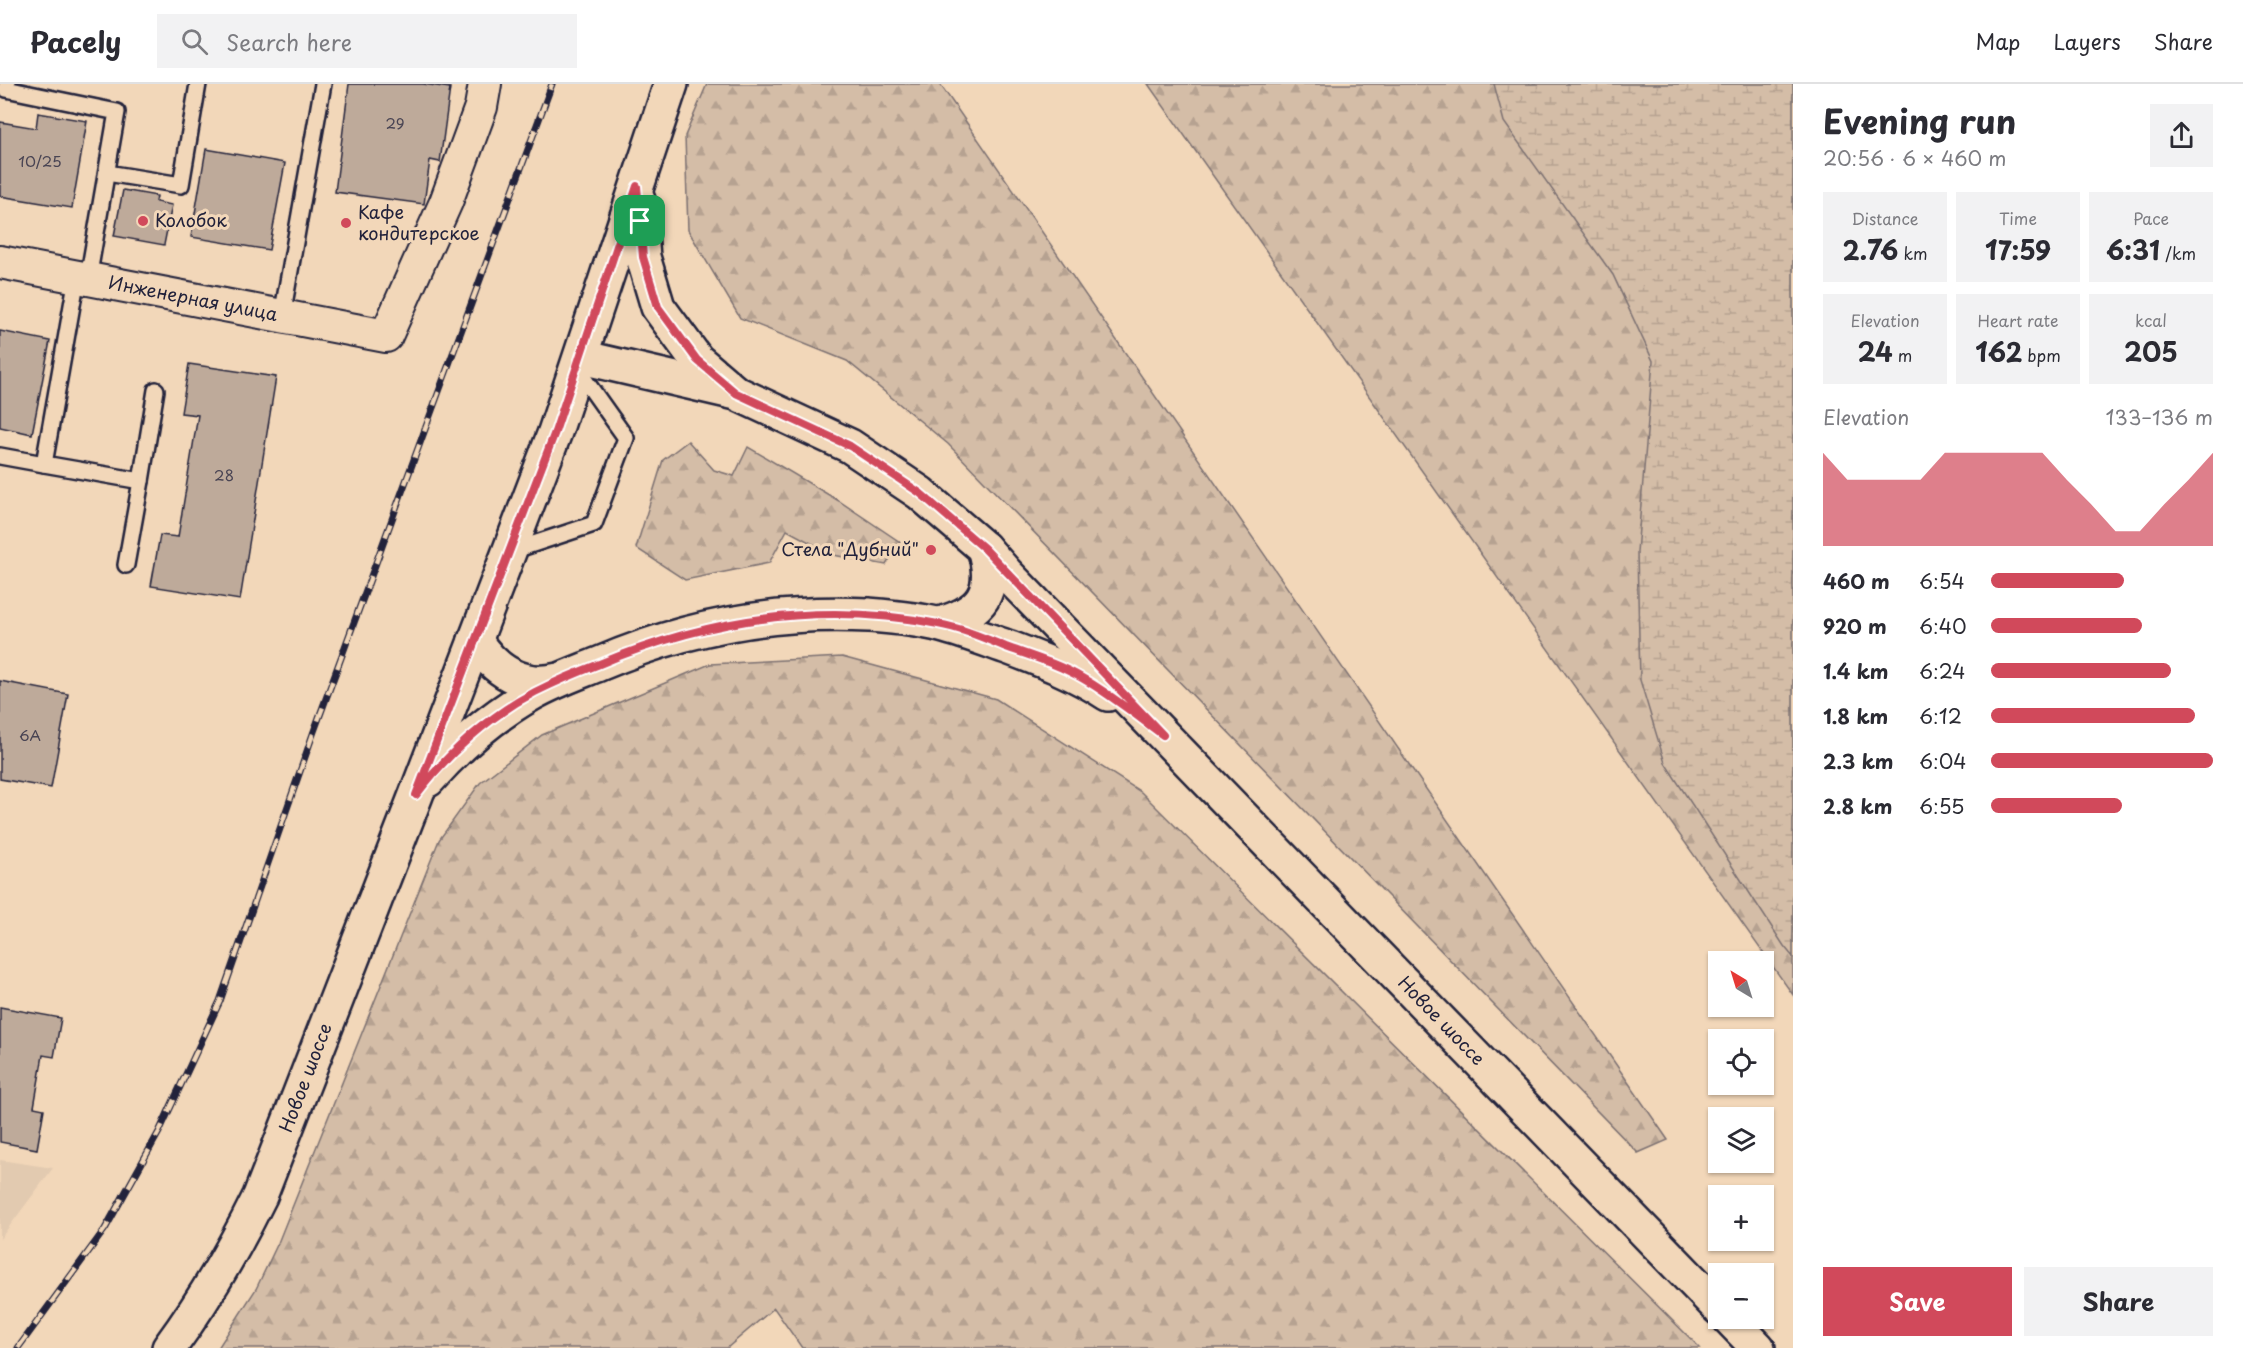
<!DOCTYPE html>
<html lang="en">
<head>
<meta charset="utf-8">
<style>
  :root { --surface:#fff; --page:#f2f2f3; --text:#2b2b33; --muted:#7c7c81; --line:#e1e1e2; --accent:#d1495b }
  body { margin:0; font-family:"Playpen Sans",sans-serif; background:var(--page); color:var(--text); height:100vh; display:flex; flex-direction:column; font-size:22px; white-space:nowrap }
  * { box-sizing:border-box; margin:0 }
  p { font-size:20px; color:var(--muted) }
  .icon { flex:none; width:33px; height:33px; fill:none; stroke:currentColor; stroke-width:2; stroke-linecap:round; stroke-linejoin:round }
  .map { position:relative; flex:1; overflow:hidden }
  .side { display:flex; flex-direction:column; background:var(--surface); width:450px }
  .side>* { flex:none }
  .needle { width:39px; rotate:322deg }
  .fabs { position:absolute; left:1708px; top:867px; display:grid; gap:12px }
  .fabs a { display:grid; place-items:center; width:66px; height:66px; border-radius:0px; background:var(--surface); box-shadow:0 2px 4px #0004; font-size:30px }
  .pin { position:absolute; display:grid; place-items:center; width:51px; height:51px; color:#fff; margin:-26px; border-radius:12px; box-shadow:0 3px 9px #0006 }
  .round { display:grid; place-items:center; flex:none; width:63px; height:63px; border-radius:0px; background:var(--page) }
  .head { display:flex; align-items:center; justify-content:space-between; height:102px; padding:0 30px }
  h1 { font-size:33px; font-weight:700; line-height:45px }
  .figures { display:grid; grid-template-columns:repeat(3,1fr); gap:9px; height:102px; padding:6px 30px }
  .figures div { display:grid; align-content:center; border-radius:0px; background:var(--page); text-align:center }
  .figures b { font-size:26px; font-weight:700 }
  .figures small { font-size:16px; font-weight:400 }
  .figures p { font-size:16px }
  .chart { height:168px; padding:12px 30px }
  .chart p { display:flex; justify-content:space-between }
  .chart svg { width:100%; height:108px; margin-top:6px; fill:var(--accent); opacity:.7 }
  .primary-button { display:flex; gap:12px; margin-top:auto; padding:12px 30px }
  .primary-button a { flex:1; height:69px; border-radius:0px; background:var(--accent); color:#fff; font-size:24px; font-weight:700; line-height:69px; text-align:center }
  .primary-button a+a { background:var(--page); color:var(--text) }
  ul { padding:0 30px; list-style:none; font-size:20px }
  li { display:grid; grid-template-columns:96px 72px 1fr; align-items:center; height:45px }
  li i { height:15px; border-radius:8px; background:var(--accent) }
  header { display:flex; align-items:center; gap:36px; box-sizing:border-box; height:84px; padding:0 30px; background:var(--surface); border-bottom:2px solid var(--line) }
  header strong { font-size:28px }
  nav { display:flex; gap:33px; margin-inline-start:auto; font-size:21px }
  .search { width:420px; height:54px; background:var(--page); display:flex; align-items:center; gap:15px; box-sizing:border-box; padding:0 21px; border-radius:0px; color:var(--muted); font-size:22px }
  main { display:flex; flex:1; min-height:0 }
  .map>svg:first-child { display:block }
  .built { fill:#e2cab0 }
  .forest { fill:url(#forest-firs); stroke:#7b7071; stroke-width:1.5 }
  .wetland { fill:url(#wetland-marsh); stroke:#7b7071; stroke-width:1.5 }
  .building { fill:#beaa9a; stroke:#22223b; stroke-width:1.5 }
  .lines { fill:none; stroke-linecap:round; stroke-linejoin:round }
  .service-casing { stroke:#22223b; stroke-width:20 }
  .minor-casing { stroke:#22223b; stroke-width:36 }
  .secondary-casing { stroke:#22223b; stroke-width:38 }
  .service { stroke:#f2d7b9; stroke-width:15 }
  .minor { stroke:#f2d7b9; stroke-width:32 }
  .secondary { stroke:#f2d7b9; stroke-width:33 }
  .rail-casing { stroke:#22223b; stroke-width:7 }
  .rail { stroke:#f2d7b9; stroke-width:4.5; stroke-dasharray:14; stroke-linecap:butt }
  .route-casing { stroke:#fff; stroke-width:12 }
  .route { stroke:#d1495b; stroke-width:8 }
  .poi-dot { fill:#d1495b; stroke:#f2d7b9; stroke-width:2 }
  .labels { text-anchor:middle; stroke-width:6; stroke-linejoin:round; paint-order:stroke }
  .number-label { font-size:15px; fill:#494453 }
  .poi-label { font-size:18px; fill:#22223b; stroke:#f2d7b9; text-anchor:start }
  .street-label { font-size:18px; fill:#22223b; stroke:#f2d7b9 }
</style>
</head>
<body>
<header>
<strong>Pacely</strong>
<div class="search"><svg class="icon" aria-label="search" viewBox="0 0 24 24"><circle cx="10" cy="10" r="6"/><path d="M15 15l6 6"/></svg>Search here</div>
<nav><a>Map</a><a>Layers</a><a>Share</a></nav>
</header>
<main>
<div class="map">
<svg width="1793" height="1264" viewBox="0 0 1793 1264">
  <defs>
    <pattern id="forest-firs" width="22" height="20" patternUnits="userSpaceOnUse" patternTransform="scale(1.5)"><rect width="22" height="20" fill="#d4bda7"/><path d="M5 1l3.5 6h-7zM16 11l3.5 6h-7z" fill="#b6a291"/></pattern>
    <pattern id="wetland-marsh" width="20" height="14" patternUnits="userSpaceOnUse" patternTransform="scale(1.5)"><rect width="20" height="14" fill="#d4bda7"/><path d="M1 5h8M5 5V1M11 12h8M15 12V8" fill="none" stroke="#b6a291"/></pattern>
  </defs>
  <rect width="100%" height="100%" fill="#f2d7b9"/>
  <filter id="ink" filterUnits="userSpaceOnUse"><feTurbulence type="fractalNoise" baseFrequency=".0167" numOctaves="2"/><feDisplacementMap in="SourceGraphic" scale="12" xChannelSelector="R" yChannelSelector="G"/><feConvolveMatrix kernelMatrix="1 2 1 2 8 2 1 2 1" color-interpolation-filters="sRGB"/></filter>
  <g filter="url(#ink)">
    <!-- built -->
    <polygon class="built" points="0,1076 53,1084 0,1155"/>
    <!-- forest -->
    <g class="forest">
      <polygon points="707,0 940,0 1668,1056 1638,1069 948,360 847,277 740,234 688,146 685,52"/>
      <polygon points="1148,0 1793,0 1793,911"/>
      <polygon points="688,357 714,386 734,392 748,363 839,417 900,458 886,481 833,471 787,446 769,479 685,496 636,464 663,376"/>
      <polygon points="842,573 996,615 1141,708 1700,1264 802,1264 774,1224 727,1264 218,1264 256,1205 278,1159 439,756 480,699 542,651 710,580"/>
    </g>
    <!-- wetland -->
    <polygon class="wetland" points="1494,0 1793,0 1793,873 1784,862 1665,679 1640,596 1637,468 1653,277 1613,191 1504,38"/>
    <!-- building -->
    <g class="building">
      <polygon points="349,0 423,0 450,4 440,78 430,76 424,120 335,108"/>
      <polygon points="38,29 87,37 72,124 0,112 0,38 36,44"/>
      <polygon points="206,65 285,79 269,166 191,153"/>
      <polygon points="123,106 157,112 156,118 172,121 164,161 114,152"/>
      <polygon points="0,247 50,257 32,350 0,343"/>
      <polygon points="189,280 276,293 240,516 151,502 160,451 178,453 198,331 181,329"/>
      <polygon points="0,597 68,610 51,704 0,695"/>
      <polygon points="0,923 61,934 54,973 43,971 34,1023 44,1025 37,1065 0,1058"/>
    </g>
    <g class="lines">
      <!-- service casing -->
      <g class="service-casing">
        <g id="service">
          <polyline points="7,0 6,5 117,28 88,195"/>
          <polyline points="107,89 181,101 198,0"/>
          <polyline points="282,232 323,0"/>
          <polyline points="0,372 44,380 77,193"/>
          <polyline points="44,380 141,397 156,306"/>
          <polyline points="512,467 594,440 626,354 577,285"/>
          <polyline points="126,481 141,397"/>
        </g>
      </g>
      <!-- minor casing -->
      <g class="minor-casing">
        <polyline id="minor" points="0,178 386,252 446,118 481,23 485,0"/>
      </g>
      <!-- secondary casing -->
      <g class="secondary-casing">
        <g id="secondary">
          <polyline points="638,116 643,173 658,223 697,276 732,306"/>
          <polyline points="581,273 736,309 850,362 920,409 984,464 1006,489 1719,1224"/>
          <path d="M 940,540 C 982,528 997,508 984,464"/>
          <path d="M 475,556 C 494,586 522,605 558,596"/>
          <path d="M 428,696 C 458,662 494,631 533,609 C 554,597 577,589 599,580 C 685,543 776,526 869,531 C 893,533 918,535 941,541 C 964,547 987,556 1010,564 C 1044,577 1078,590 1108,610"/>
          <polyline points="1729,1234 1758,1264"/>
          <path d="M 169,1264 C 206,1214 233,1167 260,1112 L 416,711 L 555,348 L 671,0"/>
        </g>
      </g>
      <!-- service -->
      <use href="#service" class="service"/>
      <!-- minor -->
      <use href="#minor" class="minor"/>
      <!-- secondary -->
      <use href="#secondary" class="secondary"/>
      <!-- rail casing -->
      <g class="rail-casing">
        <polyline id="rail" points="18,1264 105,1145 159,1048 220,917 313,650 552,0"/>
      </g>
      <!-- rail -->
      <use href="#rail" class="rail"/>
    </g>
  </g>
  <g class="lines" filter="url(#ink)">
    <!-- route casing -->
    <g class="route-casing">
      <path id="route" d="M 637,102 L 643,173 L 658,223 L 697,276 L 736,309 L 850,362 L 920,409 L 984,464 L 1163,651 C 1136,631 1110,610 1082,594 C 1058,580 1031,572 1006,563 C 984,554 961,544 938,540 C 820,517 706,535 597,581 C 576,589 555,598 535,608 C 489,632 447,670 416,711 L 555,348 Z"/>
    </g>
    <!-- route -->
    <use href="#route" class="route"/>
  </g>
  <!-- markers -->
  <g class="poi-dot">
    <circle cx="143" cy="137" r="6"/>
    <circle cx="346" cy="139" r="6"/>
    <circle cx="931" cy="466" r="6"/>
  </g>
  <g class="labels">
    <!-- number labels -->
    <g class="number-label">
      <text x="395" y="45">29</text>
      <text x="40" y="83">10/25</text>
      <text x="224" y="397">28</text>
      <text x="30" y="657">6А</text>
    </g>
    <!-- poi labels -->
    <g class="poi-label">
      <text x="358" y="135">Кафе<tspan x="358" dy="21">кондитерское</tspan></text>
      <text x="155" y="143">Колобок</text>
      <text x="919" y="472" text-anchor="end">Стела "Дубний"</text>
    </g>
    <!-- street labels -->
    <g class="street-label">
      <text transform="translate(193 215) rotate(11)" y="6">Инженерная улица</text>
      <text transform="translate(1441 937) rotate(46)" y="6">Новое шоссе</text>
      <text transform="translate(306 994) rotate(-69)" y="6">Новое шоссе</text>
    </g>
  </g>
</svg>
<div class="fabs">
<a><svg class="needle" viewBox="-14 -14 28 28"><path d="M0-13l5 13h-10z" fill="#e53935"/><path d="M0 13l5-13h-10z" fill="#7c7c81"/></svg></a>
<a><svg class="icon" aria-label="locate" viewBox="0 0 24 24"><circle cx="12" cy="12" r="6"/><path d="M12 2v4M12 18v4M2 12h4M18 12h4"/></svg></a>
<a><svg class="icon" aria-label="layers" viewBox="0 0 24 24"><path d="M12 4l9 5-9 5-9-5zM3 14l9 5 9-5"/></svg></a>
<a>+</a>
<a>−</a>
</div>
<div class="pin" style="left:640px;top:137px;background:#1e9e55"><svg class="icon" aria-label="arrive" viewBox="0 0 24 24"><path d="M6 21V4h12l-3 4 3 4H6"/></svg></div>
</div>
<section class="side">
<div class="head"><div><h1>Evening run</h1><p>20:56 · 6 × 460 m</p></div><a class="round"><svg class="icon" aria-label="share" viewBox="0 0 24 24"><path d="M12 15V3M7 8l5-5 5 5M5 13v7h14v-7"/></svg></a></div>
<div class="figures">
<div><p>Distance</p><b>2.76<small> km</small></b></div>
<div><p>Time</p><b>17:59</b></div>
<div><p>Pace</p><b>6:31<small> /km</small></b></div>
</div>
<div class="figures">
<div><p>Elevation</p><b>24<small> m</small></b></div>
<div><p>Heart rate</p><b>162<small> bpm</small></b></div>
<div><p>kcal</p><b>205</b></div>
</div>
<div class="chart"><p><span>Elevation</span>133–136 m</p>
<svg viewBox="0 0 160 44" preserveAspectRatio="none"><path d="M0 44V6L10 17L20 17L30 17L40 17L50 6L60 6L70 6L80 6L90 6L100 17L110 27L120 38L130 38L140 27L150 17L160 6V44z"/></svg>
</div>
<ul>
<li><b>460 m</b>6:54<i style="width:60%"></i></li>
<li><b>920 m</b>6:40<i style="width:68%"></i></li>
<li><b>1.4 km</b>6:24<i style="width:81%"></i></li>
<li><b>1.8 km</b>6:12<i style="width:92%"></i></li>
<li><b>2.3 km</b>6:04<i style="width:100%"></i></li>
<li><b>2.8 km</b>6:55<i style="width:59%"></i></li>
</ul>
<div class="primary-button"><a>Save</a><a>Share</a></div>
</section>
</main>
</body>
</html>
